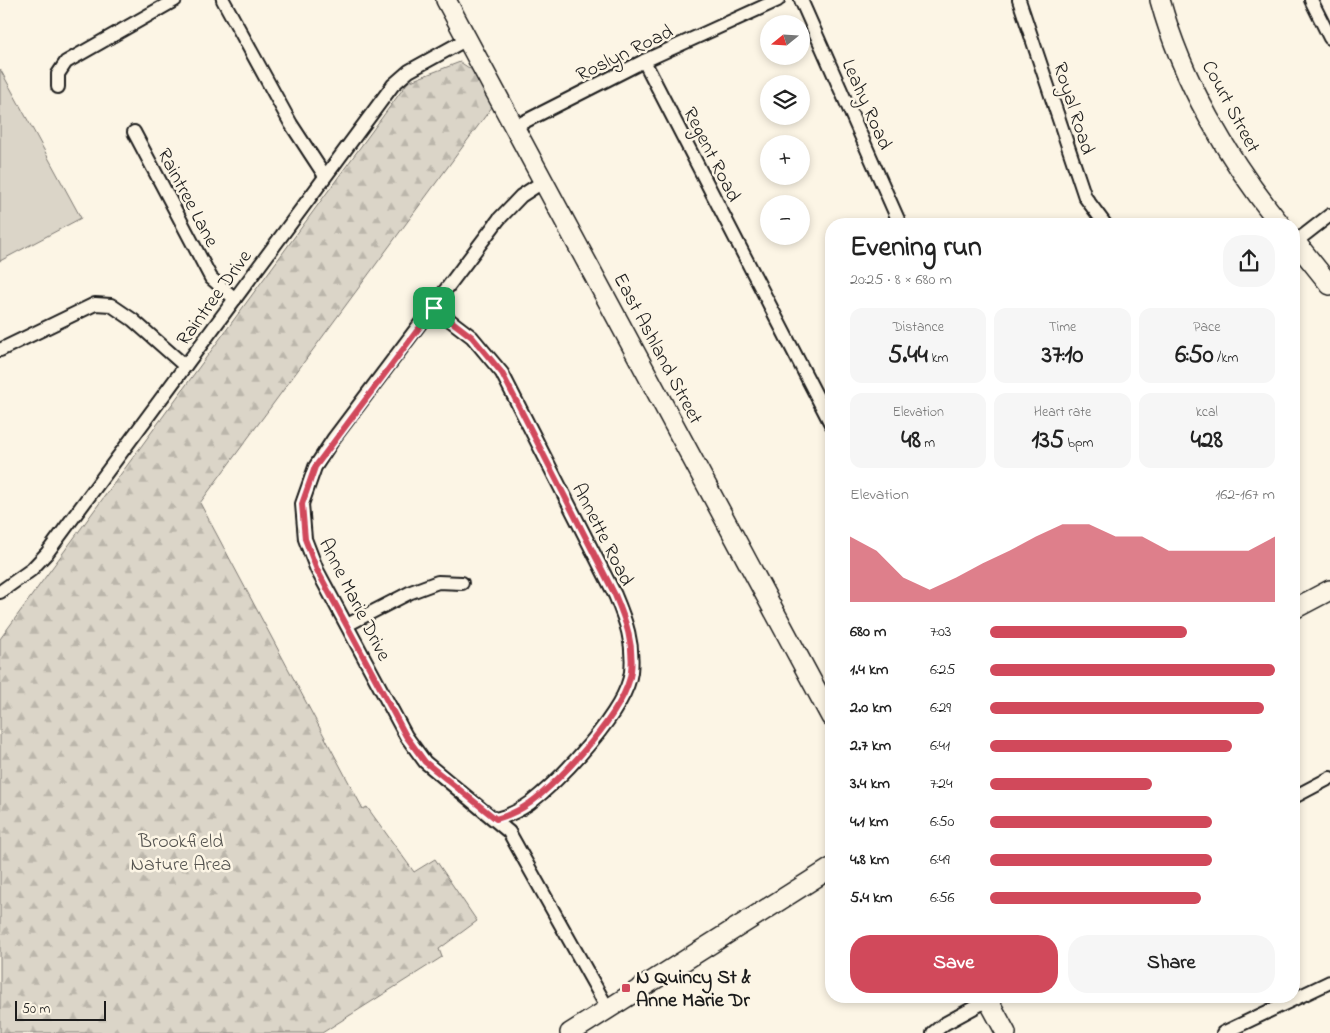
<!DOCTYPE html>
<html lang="en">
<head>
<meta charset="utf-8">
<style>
  :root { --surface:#fff; --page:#f6f6f6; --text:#222; --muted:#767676; --accent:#d1495b }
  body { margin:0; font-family:"Indie Flower",sans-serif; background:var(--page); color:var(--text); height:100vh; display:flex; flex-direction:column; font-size:19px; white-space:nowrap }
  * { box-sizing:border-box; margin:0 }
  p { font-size:16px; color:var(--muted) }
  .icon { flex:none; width:28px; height:28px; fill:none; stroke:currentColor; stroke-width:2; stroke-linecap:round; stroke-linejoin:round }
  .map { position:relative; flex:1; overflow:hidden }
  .details { position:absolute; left:825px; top:218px; width:475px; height:785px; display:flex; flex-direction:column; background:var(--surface); border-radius:20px; box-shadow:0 2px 8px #0003 }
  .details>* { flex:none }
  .needle { width:32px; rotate:252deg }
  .controls { position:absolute; left:760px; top:15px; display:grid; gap:10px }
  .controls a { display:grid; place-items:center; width:50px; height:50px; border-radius:50%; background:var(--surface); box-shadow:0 2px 8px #0003; font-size:25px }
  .scale { position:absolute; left:15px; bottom:12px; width:91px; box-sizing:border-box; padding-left:5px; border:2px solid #1c1c1c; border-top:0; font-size:14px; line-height:18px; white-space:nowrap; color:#1c1c1c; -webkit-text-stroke:4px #fcf5e5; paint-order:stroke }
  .pin { position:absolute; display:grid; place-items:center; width:42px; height:42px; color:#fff; margin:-21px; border-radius:10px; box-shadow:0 2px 8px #0006 }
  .round { display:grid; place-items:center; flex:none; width:52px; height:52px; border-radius:20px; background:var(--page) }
  .summary { display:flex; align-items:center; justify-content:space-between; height:85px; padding:0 25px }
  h1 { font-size:28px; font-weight:700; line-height:38px }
  .stats { display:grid; grid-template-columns:repeat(3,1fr); gap:8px; height:85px; padding:5px 25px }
  .stats div { display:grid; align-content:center; border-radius:12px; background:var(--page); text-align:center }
  .stats b { font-size:25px; font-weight:700 }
  .stats small { font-size:14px; font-weight:400 }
  .stats p { font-size:14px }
  .chart { height:140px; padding:10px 25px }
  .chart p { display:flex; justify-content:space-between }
  .chart svg { width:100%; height:90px; margin-top:5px; fill:var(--accent); opacity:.7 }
  .cta { display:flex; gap:10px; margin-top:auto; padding:10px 25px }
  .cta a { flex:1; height:58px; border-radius:20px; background:var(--accent); color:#fff; font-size:20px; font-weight:700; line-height:58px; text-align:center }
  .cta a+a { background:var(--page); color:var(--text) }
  ul { padding:0 25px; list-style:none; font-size:16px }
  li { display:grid; grid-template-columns:80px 60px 1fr; align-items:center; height:38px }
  li i { height:12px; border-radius:6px; background:var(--accent) }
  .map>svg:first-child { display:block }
  .green { fill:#dbd5c8; stroke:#7c7872 }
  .forest { fill:url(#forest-firs); stroke:#7c7872 }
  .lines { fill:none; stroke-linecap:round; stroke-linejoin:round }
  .street-casing { stroke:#1c1c1c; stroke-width:16 }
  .secondary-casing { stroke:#1c1c1c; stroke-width:22 }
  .street { stroke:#fcf5e5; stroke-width:12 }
  .secondary { stroke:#fcf5e5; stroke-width:19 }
  .route-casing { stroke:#fff; stroke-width:10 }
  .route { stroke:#d1495b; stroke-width:6 }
  .poi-dot { fill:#d1495b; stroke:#fcf5e5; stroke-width:2 }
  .labels { text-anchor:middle; stroke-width:5; stroke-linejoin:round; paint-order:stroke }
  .street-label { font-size:20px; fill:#1c1c1c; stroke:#fcf5e5 }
  .park-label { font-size:20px; fill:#555450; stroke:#fcf5e5 }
  .poi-label { font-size:20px; font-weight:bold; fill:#1c1c1c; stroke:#fcf5e5; text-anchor:start }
</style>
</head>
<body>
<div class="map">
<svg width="1330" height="1033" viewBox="0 0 1330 1033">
  <defs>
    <pattern id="forest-firs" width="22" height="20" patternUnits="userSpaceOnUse" patternTransform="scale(1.25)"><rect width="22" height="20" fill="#dbd5c8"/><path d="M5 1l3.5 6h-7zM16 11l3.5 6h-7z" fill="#bbb6ab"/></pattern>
  </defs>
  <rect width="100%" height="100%" fill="#fcf5e5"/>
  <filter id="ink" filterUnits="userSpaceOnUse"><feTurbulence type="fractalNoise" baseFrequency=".02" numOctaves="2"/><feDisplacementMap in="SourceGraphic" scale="10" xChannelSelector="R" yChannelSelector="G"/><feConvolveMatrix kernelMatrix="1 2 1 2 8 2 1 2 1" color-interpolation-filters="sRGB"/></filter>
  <g filter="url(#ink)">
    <!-- green -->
    <polygon class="green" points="0,69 81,218 0,261"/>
    <!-- forest -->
    <polygon class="forest" points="460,62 472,70 492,107 200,503 363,809 367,807 414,872 435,859 477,921 439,949 442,957 322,1033 0,1033 0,639 408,82"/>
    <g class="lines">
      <!-- street casing -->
      <g class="street-casing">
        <g id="street">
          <polyline points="223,0 291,124 325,176"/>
          <polyline points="801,0 900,224"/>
          <polyline points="1019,0 1085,197 1105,224"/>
          <polyline points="1311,0 1330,38"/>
          <polyline points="644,61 831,424"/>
          <polyline points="58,87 58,74 66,62 175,0"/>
          <polyline points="514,127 644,61 778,0"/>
          <polyline points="134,132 211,278 235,299"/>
          <polyline points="544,181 521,196 499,219 334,438 315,467 302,504 305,539 317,570 406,736 425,762 509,832 608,1009"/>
          <polyline points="1294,243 1330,215"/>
          <path d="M 434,308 L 472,337 L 502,373 L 615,595 C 626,621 634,643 631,672 C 626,711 561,779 530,803 C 520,810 508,816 496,819"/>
          <polyline points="0,350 95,304 111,305 133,320 185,366"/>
          <polyline points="0,592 31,570 47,553 393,85 409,71 467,39"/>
          <polyline points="347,625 411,592 438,582 462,583"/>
          <polyline points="1294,797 1330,778"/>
          <polyline points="933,1033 944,1024 988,1000"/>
          <polyline points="1223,1033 1330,982"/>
        </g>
      </g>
      <!-- secondary casing -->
      <g class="secondary-casing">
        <g id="secondary">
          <polyline points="446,0 831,717"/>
          <path d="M 1160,0 C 1182,81 1228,159 1280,224"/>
          <polyline points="1294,240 1330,285"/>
          <polyline points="1294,609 1330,590"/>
          <polyline points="986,996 1006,1033"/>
          <polyline points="570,1033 831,868"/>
        </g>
      </g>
      <!-- street -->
      <use href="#street" class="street"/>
      <!-- secondary -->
      <use href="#secondary" class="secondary"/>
    </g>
  </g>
  <g class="lines" filter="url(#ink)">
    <!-- route casing -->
    <g class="route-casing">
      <path id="route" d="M 434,308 L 472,337 L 502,373 L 615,595 C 626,621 634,643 631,672 C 626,711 561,780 530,803 C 520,810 507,816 496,819 L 425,762 L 406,736 L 317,570 L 305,539 L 302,504 L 315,467 Z"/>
    </g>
    <!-- route -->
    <use href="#route" class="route"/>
  </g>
  <!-- markers -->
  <rect class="poi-dot" x="621" y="983" width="10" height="10" rx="2.5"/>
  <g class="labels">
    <!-- street labels -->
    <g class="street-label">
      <text transform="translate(624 52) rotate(-26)" y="7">Roslyn Road</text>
      <text transform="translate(868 104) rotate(66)" y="7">Leahy Road</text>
      <text transform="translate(1232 106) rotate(62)" y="7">Court Street</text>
      <text transform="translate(1075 108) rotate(72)" y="7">Royal Road</text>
      <text transform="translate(713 154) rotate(63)" y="7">Regent Road</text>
      <text transform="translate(189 197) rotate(62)" y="7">Raintree Lane</text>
      <text transform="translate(213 297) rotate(-54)" y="7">Raintree Drive</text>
      <text transform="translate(659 348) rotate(62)" y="7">East Ashland Street</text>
      <text transform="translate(604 534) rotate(63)" y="7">Annette Road</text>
      <text transform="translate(356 599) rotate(63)" y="7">Anne Marie Drive</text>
    </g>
    <!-- park labels -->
    <g class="park-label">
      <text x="181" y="847">Brookfield<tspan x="181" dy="23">Nature Area</tspan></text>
    </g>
    <!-- poi labels -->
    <g class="poi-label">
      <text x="636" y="983">N Quincy St &amp;<tspan x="636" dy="23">Anne Marie Dr</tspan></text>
    </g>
  </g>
</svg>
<div class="controls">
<a><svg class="needle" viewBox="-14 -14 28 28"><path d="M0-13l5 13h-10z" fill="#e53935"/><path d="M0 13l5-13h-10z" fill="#767676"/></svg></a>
<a><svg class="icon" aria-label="layers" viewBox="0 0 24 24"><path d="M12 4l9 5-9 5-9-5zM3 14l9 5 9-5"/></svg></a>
<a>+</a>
<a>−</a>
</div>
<div class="scale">50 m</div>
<div class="pin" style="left:434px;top:308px;background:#1e9e55"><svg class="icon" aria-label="arrive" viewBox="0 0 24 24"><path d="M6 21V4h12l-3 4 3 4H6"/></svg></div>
<section class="details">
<div class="summary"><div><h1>Evening run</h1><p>20:25 · 8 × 680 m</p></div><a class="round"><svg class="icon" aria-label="share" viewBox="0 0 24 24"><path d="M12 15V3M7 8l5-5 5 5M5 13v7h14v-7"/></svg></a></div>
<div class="stats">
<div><p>Distance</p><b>5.44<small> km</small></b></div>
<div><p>Time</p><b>37:10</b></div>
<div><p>Pace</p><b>6:50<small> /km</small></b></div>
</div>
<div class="stats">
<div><p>Elevation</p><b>48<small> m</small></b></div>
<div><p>Heart rate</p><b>135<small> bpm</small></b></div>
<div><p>kcal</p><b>428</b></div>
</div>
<div class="chart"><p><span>Elevation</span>162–167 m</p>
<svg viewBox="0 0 160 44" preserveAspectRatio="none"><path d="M0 44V12L10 19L20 32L30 38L40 32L50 25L60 19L70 12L80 6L90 6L100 12L110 12L120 19L130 19L140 19L150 19L160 12V44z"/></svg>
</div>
<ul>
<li><b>680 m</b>7:03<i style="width:69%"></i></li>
<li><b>1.4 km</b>6:25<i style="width:100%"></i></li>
<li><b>2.0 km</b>6:29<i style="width:96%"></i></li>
<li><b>2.7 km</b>6:41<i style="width:85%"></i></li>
<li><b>3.4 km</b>7:24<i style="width:57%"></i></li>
<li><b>4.1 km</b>6:50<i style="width:78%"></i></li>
<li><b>4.8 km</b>6:49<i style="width:78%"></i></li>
<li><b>5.4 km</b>6:56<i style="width:74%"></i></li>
</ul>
<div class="cta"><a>Save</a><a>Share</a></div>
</section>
</div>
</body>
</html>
